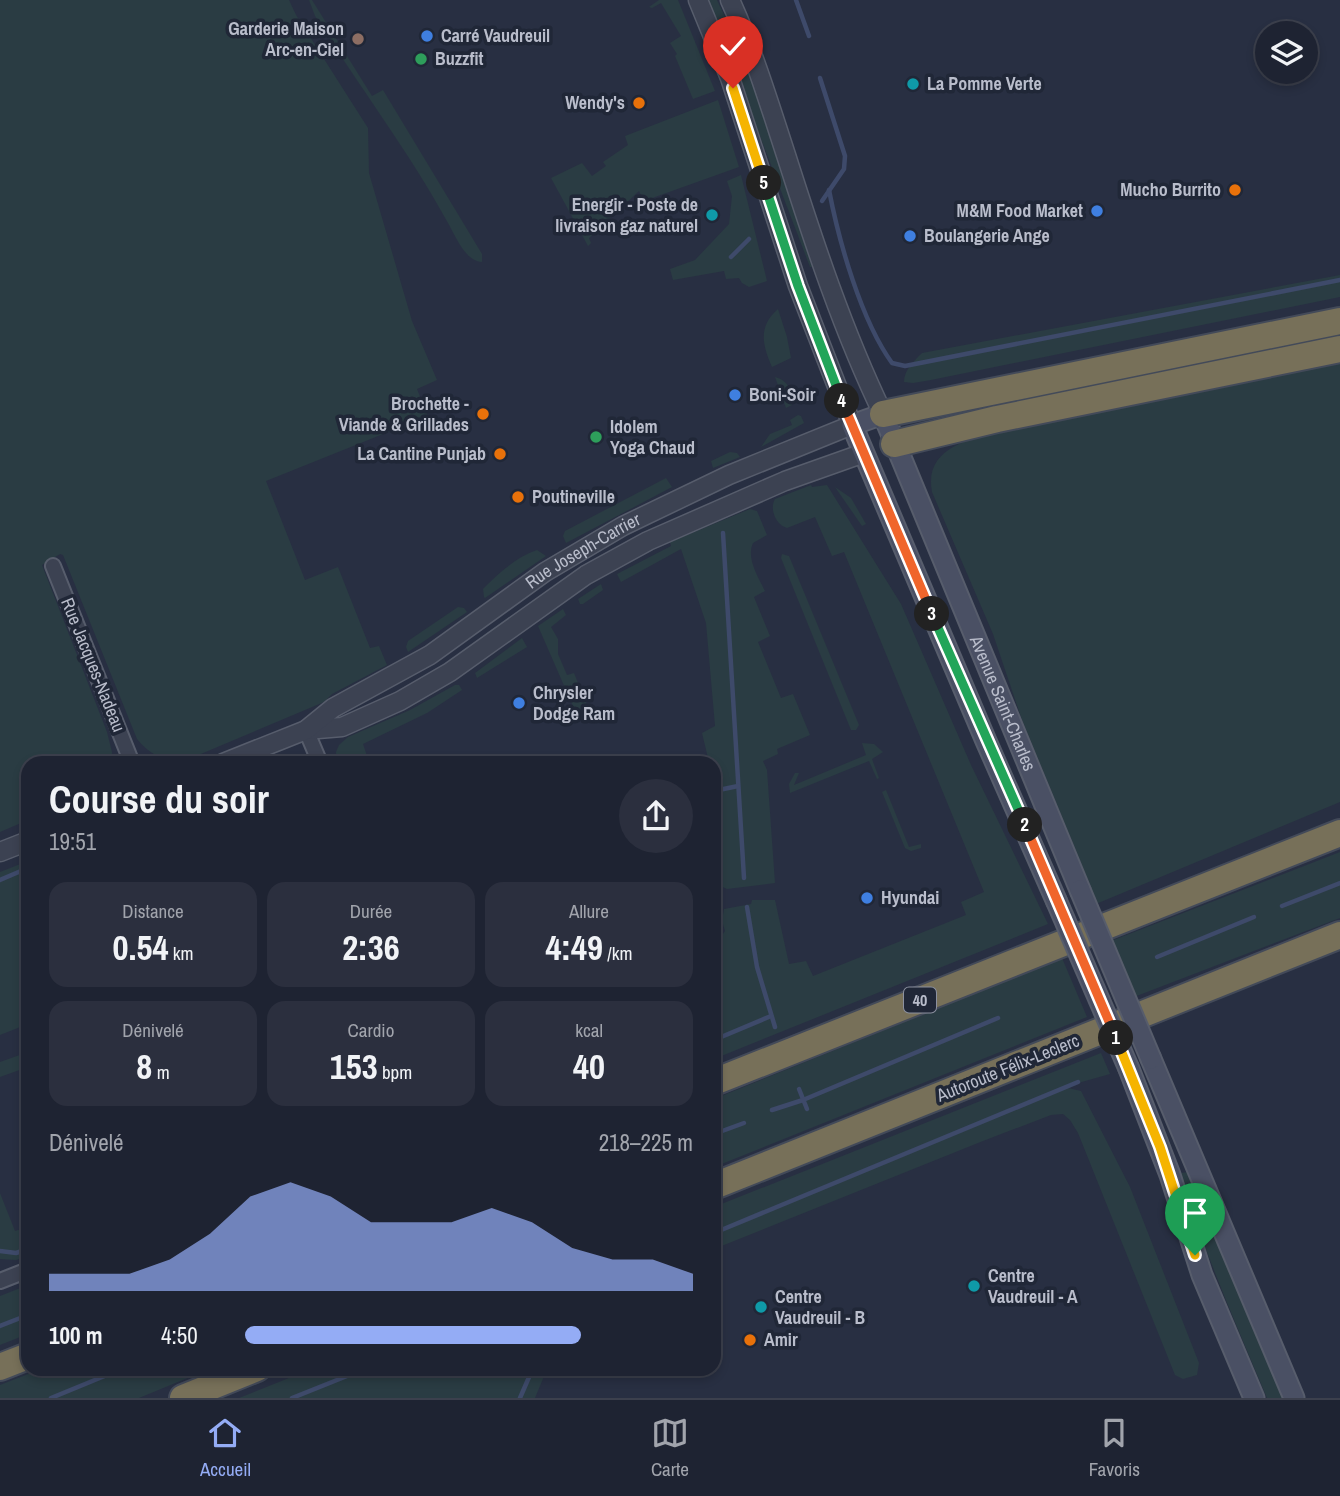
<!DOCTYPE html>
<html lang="fr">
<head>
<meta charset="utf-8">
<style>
  :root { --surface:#1e2332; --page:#2b2f3e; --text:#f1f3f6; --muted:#a1a4ac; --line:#3c404d; --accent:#94acf5 }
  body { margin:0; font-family:"Archivo Narrow",sans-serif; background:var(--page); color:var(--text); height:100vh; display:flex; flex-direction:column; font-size:26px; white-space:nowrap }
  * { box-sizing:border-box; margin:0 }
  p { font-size:23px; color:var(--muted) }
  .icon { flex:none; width:38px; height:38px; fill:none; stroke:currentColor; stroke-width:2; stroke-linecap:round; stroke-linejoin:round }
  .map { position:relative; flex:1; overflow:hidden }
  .details { position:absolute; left:21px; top:756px; width:700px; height:620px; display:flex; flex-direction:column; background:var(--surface); border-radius:21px; box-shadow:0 4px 10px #0003,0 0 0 2px var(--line) }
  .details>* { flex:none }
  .tools { position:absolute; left:1255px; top:21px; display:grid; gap:14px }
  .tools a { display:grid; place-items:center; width:63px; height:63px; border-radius:50%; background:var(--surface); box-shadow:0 4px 10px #0003,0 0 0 2px var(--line); font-size:35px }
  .pin { position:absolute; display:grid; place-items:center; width:60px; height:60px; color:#fff; margin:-72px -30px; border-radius:50% 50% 50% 0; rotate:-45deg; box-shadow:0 0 7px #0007 }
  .pin .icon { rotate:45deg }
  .km { position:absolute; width:35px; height:35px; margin:-18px; border-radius:50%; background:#222; color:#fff; font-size:19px; line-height:35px; text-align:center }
  .round { display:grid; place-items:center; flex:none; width:74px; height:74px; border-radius:37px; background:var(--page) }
  .head { display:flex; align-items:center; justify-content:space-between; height:119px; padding:0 28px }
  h1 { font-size:38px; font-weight:800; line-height:52px }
  .stats { display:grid; grid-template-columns:repeat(3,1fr); gap:10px; height:119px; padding:7px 28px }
  .stats div { display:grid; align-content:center; border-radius:18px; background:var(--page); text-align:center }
  .stats b { font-size:35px; font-weight:800 }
  .stats small { font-size:19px; font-weight:400 }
  .stats p { font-size:19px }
  .chart { height:196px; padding:14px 28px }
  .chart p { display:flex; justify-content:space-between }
  .chart svg { width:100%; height:126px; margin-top:7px; fill:var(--accent); opacity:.7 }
  ul { padding:0 28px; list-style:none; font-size:23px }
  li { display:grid; grid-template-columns:112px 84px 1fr; align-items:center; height:52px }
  li i { height:18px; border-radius:9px; background:var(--accent) }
  .menu { display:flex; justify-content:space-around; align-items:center; height:98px; border-top:2px solid var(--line); background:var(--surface); font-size:19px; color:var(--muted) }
  .menu a { display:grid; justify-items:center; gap:4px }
  .menu .on { color:var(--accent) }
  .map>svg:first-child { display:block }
  .green { fill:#2a3c43 }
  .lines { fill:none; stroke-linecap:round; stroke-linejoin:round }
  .stream { stroke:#3e4a6a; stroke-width:4.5 }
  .minor-casing { stroke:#575d6c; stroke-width:18 }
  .tertiary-casing { stroke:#575d6c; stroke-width:21 }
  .secondary-casing { stroke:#575d6c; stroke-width:23 }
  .motorway-casing { stroke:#434a59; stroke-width:30 }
  .minor { stroke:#3c4252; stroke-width:14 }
  .tertiary { stroke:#3c4252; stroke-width:18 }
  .secondary { stroke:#4a5064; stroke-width:19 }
  .motorway { stroke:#777059; stroke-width:26 }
  .secondary-bridge-casing { stroke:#575d6c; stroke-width:23; stroke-linecap:butt }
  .secondary-bridge { stroke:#4a5064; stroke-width:19 }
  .split-1-casing { stroke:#fff; stroke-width:14 }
  .split-2-casing { stroke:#fff; stroke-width:14 }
  .split-3-casing { stroke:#fff; stroke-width:14 }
  .split-4-casing { stroke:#fff; stroke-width:14 }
  .split-5-casing { stroke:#fff; stroke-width:14 }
  .split-6-casing { stroke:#fff; stroke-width:14 }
  .split-1 { stroke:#f5b400; stroke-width:9 }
  .split-2 { stroke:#f0652b; stroke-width:9 }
  .split-3 { stroke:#22a559; stroke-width:9 }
  .split-4 { stroke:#f0652b; stroke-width:9 }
  .split-5 { stroke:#22a559; stroke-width:9 }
  .split-6 { stroke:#f5b400; stroke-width:9 }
  .shop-dot { fill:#3f7fe0; stroke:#202737; stroke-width:2.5 }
  .education-dot { fill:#8d6e63; stroke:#202737; stroke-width:2.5 }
  .leisure-dot { fill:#2e9e5b; stroke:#202737; stroke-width:2.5 }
  .culture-dot { fill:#0f9aa8; stroke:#202737; stroke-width:2.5 }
  .food-dot { fill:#e8710a; stroke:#202737; stroke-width:2.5 }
  .labels { text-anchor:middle; stroke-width:7; stroke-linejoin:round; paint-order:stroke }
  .shield { fill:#202737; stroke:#8b909f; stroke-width:2 }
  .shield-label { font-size:16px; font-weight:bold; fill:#b9bdcb }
  .poi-label { font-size:18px; font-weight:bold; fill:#b9bdcb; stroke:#202737; text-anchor:start }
  .street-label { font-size:18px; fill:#b9bdcb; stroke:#202737 }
</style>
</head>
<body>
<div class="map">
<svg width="1340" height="1398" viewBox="0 0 1340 1398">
  <rect width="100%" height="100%" fill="#282f42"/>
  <!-- green -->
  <g class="green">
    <path d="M 0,0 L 289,0 L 296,15 L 368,128 L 369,173 L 412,321 L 437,380 L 417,389 L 428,416 L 266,481 L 305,580 L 338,567 L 370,648 L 379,646 L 387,665 L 332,694 L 324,702 L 189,759 C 165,762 152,757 137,739 L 63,555 L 60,554 L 42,565 L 107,732 L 112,752 L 111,763 L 28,763 L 28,820 L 0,832 Z"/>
    <path d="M 309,0 L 312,0 L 372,96 L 383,90 L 482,254 L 482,262 C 465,261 456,237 448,223 C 410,153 358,85 315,16 Z"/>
    <polygon points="659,0 678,0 715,91 693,99 675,56 677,54 670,43 681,36 661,3 652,8 649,7"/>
    <polygon points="708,0 717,0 745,60 812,267 810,267"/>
    <polygon points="718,100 739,167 644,201 639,191 589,238 591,243 588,246 551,178 582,163 592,176 606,166 603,162 628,145 625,136"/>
    <polygon points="741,175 767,281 749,287 742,283 739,278 726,279 724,271 673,280 670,269 695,260 729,224 732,196 727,181"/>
    <path d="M 1340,275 L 1340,297 L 931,380 L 913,383 L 904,382 C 904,370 914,361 922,353 Z"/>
    <path d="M 778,309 L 787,337 L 791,358 L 772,367 C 763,346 757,327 778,309 Z"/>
    <path d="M 1340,361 L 1340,802 L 1096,904 L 1089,889 L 1091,887 L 1022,720 L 993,634 L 932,492 C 924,449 966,441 998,430 Z"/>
    <path d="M 775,377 C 787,380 795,392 792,405 L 786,408 Z"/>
    <polygon points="798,415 801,416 804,423 761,447 770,434 792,425 790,420"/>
    <polygon points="730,452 737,453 740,457 713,468 711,461"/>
    <polygon points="666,478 672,487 566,543 563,536 565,531"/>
    <path d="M 811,485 L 812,487 L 827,485 L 901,604 L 971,765 L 1048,924 L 714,1059 L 714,946 L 725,931 L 722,921 L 724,909 L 751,904 L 752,900 L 775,900 L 789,964 L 806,961 L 813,976 L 966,915 L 961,902 L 984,892 L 844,552 L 832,556 L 815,517 L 787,528 C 776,525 769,509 775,499 Z"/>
    <polygon points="835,487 851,498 866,524 862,526"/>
    <path d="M 750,509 L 757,511 L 767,535 L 753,543 C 746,558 758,577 765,591 L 754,597 L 770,636 L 758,642 L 781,698 L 793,694 L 810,735 L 777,749 L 778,754 L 763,761 L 767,770 L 775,883 L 727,889 L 714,883 L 714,763 L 701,763 L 708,758 L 702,733 L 715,726 L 706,623 L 681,549 L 621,582 L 617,574 L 671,546 L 670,542 Z"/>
    <path d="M 537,550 L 546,556 L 485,598 L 484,597 L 483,589 C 498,574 516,557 537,550 Z"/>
    <polygon points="782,554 789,556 859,725 856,730 851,730 781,558"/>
    <polygon points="601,584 603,590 583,604 580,604 578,599"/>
    <polygon points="458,607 464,608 467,612 408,652 406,647 408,641"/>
    <polygon points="563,609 566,615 551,627 558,639 558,654 567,675 574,673 590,713 591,716 579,720 538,626"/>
    <polygon points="522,638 527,647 477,678 475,673"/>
    <polygon points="455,685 459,685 462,690 427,713 363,744 368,759 360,763 337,763 336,752 339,745 348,737 410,710"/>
    <polygon points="862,743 874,744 883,752 872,759 879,778 877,779 869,761 790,793 789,784 795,773 799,773 794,785 866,755"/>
    <polygon points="886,790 909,847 921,844 921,848 911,851 905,848 882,792"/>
    <polygon points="1340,852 1340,918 1134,997 1111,941"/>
    <polygon points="28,861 28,1024 0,1035 0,872"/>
    <polygon points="1062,958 1087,1017 714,1167 714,1099"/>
    <polygon points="28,1052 28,1067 0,1077 0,1062"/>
    <polygon points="1101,1053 1110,1074 1064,1087 1081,1091 1130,1187 1199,1363 1197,1375 1183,1379 1175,1375 1078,1133 1070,1120 1063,1114 1051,1115 983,1141 714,1249 714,1207"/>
    <path d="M 1189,1172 L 1284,1398 L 1267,1398 C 1236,1324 1203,1250 1180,1173 Z"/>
    <polygon points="0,1193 15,1231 28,1227 28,1256 16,1260 0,1259"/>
    <polygon points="28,1285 28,1334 0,1345 0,1296"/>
    <polygon points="206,1368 207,1370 139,1398 0,1398 0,1385 41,1369"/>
    <polygon points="314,1368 547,1368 547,1369 535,1398 239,1398"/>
  </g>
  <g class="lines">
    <!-- stream -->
    <g class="stream">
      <polyline points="796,0 809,36"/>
      <polyline points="820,78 845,156 844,169 822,201"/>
      <path d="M 829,190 C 839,242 861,320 892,363 L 905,366 L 1340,280"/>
      <polyline points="731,257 749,239"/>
      <polyline points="723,533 744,878"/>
      <polyline points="714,791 738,786"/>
      <polyline points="0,880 28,868"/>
      <polyline points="1282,906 1340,883"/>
      <polyline points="747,907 757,967 775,1027"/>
      <polyline points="1157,957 1254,917"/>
      <polyline points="714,1040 771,1016"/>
      <polyline points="799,1089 807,1109"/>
      <polyline points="772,1110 803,1100 998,1018"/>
      <polyline points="714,1134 744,1123"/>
      <polyline points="714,1233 1078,1082"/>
      <polyline points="0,1251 16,1253 28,1249"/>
      <polyline points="0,1326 28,1315"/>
      <polyline points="51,1398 124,1368"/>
      <polyline points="292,1398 367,1368"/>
      <polyline points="520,1398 533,1368"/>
    </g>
    <!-- minor casing -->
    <g class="minor-casing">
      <g id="minor">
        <polyline points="53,566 132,763"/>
        <polyline points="306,730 320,763"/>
        <polyline points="0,1281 28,1270"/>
      </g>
    </g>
    <!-- tertiary casing -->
    <g class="tertiary-casing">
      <g id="tertiary">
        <path d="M 730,0 C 753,50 769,103 786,155 C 814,243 843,331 883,414"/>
        <polyline points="306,730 342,727 400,701 450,672 586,575 648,541 785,481 864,453"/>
        <path id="s1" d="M 223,763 L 306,730 L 333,708 L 430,655 L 545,572 L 623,526 L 729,475 L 852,425 L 798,286 L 730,78 L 698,0"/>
        <polyline points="0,852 28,841"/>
      </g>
    </g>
    <!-- secondary casing -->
    <g class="secondary-casing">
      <g id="secondary">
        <path id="s2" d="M 1056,900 L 986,741 L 852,425 L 883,414 L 1080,890"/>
        <polyline points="1151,1059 1294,1398"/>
        <polyline points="1129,1069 1170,1175 1202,1275 1254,1398"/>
      </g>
    </g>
    <!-- motorway casing -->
    <g class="motorway-casing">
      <g id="motorway">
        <polyline points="883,414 1340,321"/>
        <polyline points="894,444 997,419 1340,349"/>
        <polyline points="714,1082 1340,833"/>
        <polyline points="714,1186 1340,935"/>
        <polyline points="0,1367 28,1356"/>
        <polyline points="183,1398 257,1368"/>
      </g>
    </g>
    <!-- minor -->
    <use href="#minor" class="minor"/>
    <!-- tertiary -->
    <use href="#tertiary" class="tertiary"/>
    <!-- secondary -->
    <use href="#secondary" class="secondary"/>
    <!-- motorway -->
    <use href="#motorway" class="motorway"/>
    <!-- secondary-bridge casing -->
    <g class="secondary-bridge-casing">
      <g id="secondary-bridge">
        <polyline points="1080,890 1151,1059"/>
        <polyline points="1056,900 1129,1069"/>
      </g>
    </g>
    <!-- secondary-bridge -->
    <use href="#secondary-bridge" class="secondary-bridge"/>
  </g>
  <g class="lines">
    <!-- split-1 casing -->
    <g class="split-1-casing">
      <polyline id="split-1" points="1116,1038 1160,1147 1195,1255"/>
    </g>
    <!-- split-2 casing -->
    <g class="split-2-casing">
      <polyline id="split-2" points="1025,825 1116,1038"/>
    </g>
    <!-- split-3 casing -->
    <g class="split-3-casing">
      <polyline id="split-3" points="932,614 1025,825"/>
    </g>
    <!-- split-4 casing -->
    <g class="split-4-casing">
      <polyline id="split-4" points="842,401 932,614"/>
    </g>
    <!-- split-5 casing -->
    <g class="split-5-casing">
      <polyline id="split-5" points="764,183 798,286 842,401"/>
    </g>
    <!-- split-6 casing -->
    <g class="split-6-casing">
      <polyline id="split-6" points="733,88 764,183"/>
    </g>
    <!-- split-1 -->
    <use href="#split-1" class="split-1"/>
    <!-- split-2 -->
    <use href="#split-2" class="split-2"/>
    <!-- split-3 -->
    <use href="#split-3" class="split-3"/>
    <!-- split-4 -->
    <use href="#split-4" class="split-4"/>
    <!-- split-5 -->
    <use href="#split-5" class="split-5"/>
    <!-- split-6 -->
    <use href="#split-6" class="split-6"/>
  </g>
  <!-- markers -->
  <g class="shop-dot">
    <circle cx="427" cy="36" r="7"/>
    <circle cx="1097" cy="211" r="7"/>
    <circle cx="910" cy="236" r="7"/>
    <circle cx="735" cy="395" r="7"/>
    <circle cx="519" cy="703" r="7"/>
    <circle cx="867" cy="898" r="7"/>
  </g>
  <circle class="education-dot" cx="358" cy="39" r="7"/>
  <g class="leisure-dot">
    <circle cx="421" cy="59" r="7"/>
    <circle cx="596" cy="437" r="7"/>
  </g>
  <g class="culture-dot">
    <circle cx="913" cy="84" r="7"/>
    <circle cx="712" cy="215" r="7"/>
    <circle cx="974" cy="1286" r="7"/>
    <circle cx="761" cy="1307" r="7"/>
  </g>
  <g class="food-dot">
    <circle cx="639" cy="103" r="7"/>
    <circle cx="1235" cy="190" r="7"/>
    <circle cx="483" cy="414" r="7"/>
    <circle cx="500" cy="454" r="7"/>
    <circle cx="518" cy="497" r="7"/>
    <circle cx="750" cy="1340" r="7"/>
  </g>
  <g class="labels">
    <!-- shield labels -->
    <rect class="shield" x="904" y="987.5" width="32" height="25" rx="5"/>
    <g class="shield-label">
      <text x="920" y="1006">40</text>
    </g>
    <!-- poi labels -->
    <g class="poi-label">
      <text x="344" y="35" text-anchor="end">Garderie Maison<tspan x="344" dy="21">Arc-en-Ciel</tspan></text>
      <text x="441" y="42">Carré Vaudreuil</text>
      <text x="435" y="65">Buzzfit</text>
      <text x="927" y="90">La Pomme Verte</text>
      <text x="625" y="109" text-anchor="end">Wendy's</text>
      <text x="1221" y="196" text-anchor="end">Mucho Burrito</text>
      <text x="698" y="211" text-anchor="end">Energir - Poste de<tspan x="698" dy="21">livraison gaz naturel</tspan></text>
      <text x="1083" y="217" text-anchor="end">M&amp;M Food Market</text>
      <text x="924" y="242">Boulangerie Ange</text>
      <text x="749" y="401">Boni-Soir</text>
      <text x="469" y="410" text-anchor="end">Brochette -<tspan x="469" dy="21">Viande &amp; Grillades</tspan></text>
      <text x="610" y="433">Idolem<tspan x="610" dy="21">Yoga Chaud</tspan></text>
      <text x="486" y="460" text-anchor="end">La Cantine Punjab</text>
      <text x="532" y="503">Poutineville</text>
      <text x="533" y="699">Chrysler<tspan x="533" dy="21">Dodge Ram</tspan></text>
      <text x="881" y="904">Hyundai</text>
      <text x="988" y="1282">Centre<tspan x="988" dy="21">Vaudreuil - A</tspan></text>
      <text x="775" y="1303">Centre<tspan x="775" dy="21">Vaudreuil - B</tspan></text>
      <text x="764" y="1346">Amir</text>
    </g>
    <!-- street labels -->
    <g class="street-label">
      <text dy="6" stroke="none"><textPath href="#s1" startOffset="420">Rue Joseph-Carrier</textPath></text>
      <text transform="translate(93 665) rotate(68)" y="6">Rue Jacques-Nadeau</text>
      <text dy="6" stroke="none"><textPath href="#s2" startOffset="863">Avenue Saint-Charles</textPath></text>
      <text transform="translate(1008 1068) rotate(-22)" y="6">Autoroute Félix-Leclerc</text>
    </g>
  </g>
</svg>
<div class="tools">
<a><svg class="icon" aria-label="layers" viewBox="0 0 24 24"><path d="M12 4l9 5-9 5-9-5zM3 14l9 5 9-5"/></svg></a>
</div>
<div class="pin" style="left:1195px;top:1255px;background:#1e9e55"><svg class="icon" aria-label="arrive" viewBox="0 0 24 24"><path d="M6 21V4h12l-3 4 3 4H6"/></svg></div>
<div class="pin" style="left:733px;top:88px;background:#d93025"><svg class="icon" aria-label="check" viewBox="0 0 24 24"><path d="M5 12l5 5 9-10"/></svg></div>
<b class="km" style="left:1116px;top:1038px">1</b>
<b class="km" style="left:1025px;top:825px">2</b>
<b class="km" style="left:932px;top:614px">3</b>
<b class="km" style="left:842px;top:401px">4</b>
<b class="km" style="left:764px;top:183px">5</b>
<section class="details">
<div class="head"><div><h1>Course du soir</h1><p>19:51</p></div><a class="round"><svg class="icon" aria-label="share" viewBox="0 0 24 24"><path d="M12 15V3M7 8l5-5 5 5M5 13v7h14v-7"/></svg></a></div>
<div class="stats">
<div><p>Distance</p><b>0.54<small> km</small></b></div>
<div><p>Durée</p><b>2:36</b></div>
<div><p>Allure</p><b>4:49<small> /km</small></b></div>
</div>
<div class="stats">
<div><p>Dénivelé</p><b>8<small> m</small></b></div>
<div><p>Cardio</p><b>153<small> bpm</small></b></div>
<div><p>kcal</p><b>40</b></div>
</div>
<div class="chart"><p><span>Dénivelé</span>218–225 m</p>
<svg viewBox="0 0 160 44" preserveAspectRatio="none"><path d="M0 44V38L10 38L20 38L30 33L40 24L50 11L60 6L70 11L80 20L90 20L100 20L110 15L120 20L130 29L140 33L150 33L160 38V44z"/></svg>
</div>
<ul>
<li><b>100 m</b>4:50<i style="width:75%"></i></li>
</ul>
</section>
</div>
<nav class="menu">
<a class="on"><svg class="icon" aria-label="home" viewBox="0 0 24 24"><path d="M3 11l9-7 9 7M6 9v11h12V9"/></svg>Accueil</a>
<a><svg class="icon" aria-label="map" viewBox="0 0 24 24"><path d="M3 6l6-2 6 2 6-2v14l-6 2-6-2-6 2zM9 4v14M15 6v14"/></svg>Carte</a>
<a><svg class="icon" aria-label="saved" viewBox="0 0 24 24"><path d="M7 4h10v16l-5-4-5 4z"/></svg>Favoris</a>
</nav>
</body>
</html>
